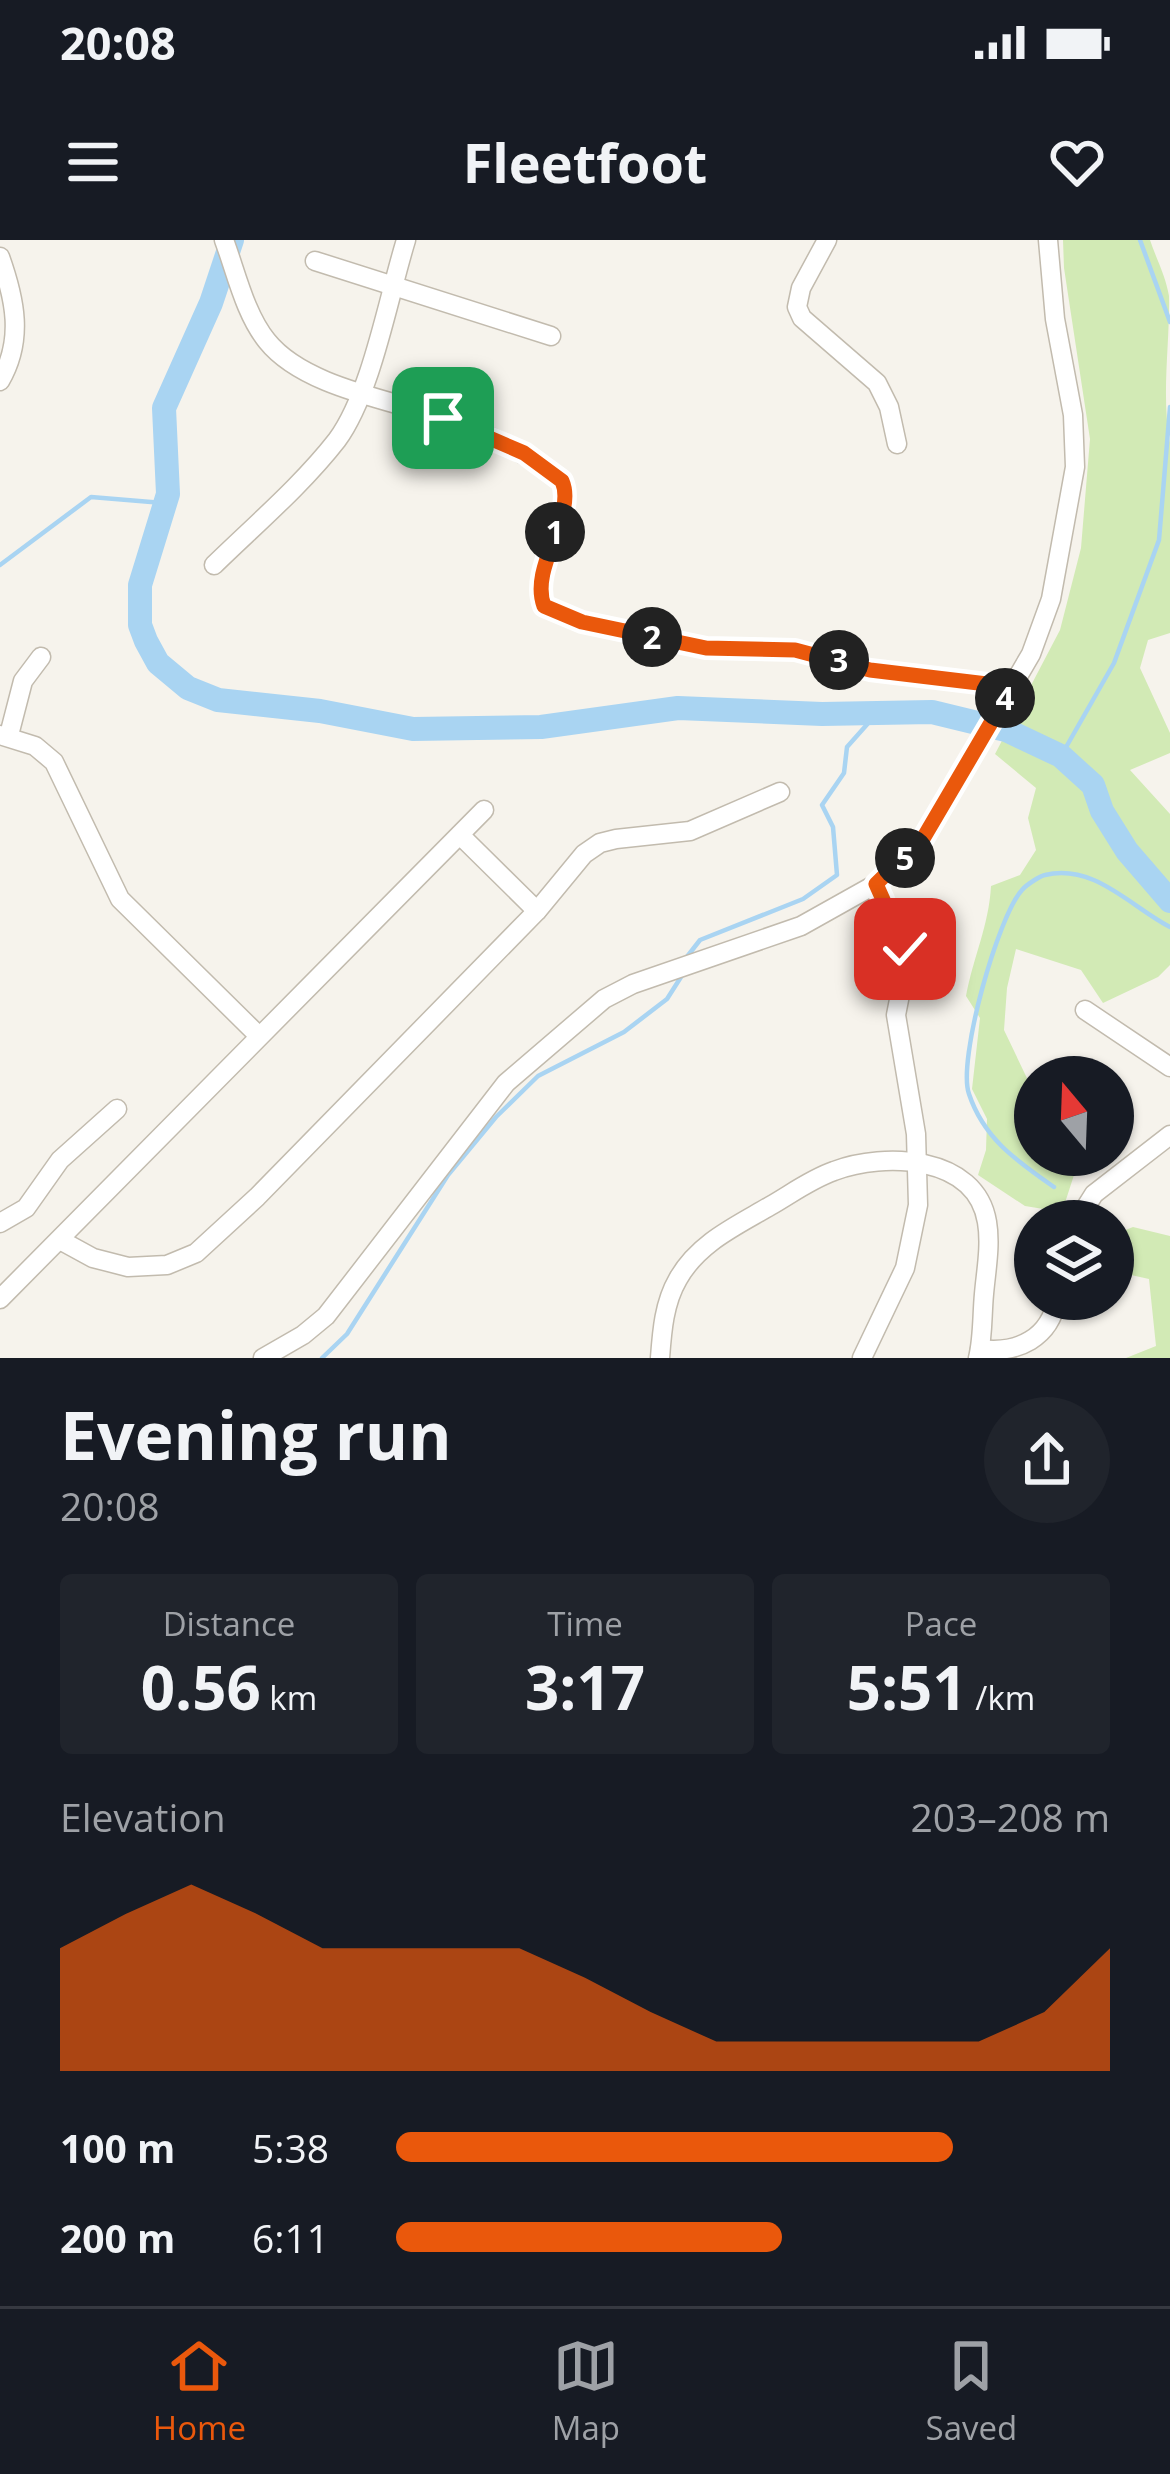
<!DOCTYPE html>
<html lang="en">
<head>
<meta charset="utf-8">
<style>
  :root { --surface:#171b24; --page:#20242c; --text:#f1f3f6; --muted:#9ea1a6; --line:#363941; --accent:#ea580c }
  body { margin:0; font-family:"Open Sans",sans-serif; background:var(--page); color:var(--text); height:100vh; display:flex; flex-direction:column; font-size:45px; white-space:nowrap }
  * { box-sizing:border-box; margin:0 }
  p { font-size:39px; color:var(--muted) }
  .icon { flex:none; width:66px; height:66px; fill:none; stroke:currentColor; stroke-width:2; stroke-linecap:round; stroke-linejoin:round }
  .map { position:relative; height:1118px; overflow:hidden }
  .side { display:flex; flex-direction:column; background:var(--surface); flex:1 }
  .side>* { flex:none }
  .needle { width:78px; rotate:341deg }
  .fabs { position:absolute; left:1014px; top:816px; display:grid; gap:24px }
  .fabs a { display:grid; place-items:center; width:120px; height:120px; border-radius:50%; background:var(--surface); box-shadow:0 3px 9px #0004; font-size:60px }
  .pin { position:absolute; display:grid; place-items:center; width:102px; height:102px; color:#fff; margin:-51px; border-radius:24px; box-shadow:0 6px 18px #0006 }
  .km { position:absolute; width:60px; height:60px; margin:-30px; border-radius:50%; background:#222; color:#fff; font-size:33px; line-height:60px; text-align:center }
  .round { display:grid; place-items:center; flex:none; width:126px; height:126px; border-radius:63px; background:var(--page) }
  .summary { display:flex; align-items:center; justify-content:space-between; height:204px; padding:0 60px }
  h1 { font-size:66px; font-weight:700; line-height:90px }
  .stats { display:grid; grid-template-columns:repeat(3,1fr); gap:18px; height:204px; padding:12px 60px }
  .stats div { display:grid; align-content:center; border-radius:12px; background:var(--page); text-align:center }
  .stats b { font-size:60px; font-weight:700 }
  .stats small { font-size:33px; font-weight:400 }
  .stats p { font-size:33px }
  .chart { height:336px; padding:24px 60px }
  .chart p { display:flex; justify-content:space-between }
  .chart svg { width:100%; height:216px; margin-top:12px; fill:var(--accent); opacity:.7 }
  ul { padding:0 60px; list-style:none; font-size:39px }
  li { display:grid; grid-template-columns:192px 144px 1fr; align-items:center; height:90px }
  li i { height:30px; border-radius:15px; background:var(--accent) }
  .status { display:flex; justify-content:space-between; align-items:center; height:84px; padding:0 60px; background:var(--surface); direction:ltr }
  .status svg { height:33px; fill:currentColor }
  header { display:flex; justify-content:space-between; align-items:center; height:156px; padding:0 60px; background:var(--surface); font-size:54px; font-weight:700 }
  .tab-bar { display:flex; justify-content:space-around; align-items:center; height:168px; border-top:3px solid var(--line); background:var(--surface); font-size:33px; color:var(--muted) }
  .tab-bar a { display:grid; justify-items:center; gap:6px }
  .tab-bar .selected { color:var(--accent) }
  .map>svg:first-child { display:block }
  .green { fill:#d2eab5 }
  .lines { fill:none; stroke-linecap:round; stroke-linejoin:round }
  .stream { stroke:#a9d4f2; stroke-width:4.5 }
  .river { stroke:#a9d4f2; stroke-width:24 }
  .minor-casing { stroke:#c2bbae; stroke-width:21 }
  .minor { stroke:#fff; stroke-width:18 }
  .route-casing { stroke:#fff; stroke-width:24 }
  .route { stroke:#ea580c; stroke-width:15 }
</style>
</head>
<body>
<div class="status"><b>20:08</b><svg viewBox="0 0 49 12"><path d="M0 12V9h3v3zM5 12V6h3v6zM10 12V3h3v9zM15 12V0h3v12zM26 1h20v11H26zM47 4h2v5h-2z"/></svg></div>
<header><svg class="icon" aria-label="menu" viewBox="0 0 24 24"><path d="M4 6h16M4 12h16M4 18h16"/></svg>Fleetfoot<svg class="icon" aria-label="heart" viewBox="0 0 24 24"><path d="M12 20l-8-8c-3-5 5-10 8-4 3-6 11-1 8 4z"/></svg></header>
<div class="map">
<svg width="1170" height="1118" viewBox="0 0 1170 1118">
  <rect width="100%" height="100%" fill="#f6f3ec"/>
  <!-- green -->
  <g class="green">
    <path d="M 1063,0 L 1150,0 C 1156,18 1166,37 1169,56 C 1170,104 1161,155 1170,203 L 1170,393 L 1148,400 L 1140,428 L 1170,493 L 1170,513 L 1130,530 L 1170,574 L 1170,725 L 1158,737 L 1103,763 L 1081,730 L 1016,709 L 1007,748 L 1004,790 L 1035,855 L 1035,915 L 1064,915 L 1074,935 L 1062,972 L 1025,966 L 978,935 L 986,910 L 987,879 L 972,849 L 980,778 L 966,756 C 973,718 989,685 991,646 L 1020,635 L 1036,610 L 1028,578 L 1036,548 L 995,514 L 1060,390 L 1081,308 L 1090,199 L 1064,28 Z"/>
    <polygon points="1133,987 1170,996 1170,1118 1126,1118 1156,1106 1149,1039 1113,1031 1113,995"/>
  </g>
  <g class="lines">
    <!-- stream -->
    <g class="stream">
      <polyline points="1140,0 1170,82"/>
      <polyline points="0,325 91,257 163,263"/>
      <polyline points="1061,516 1114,423 1159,300 1170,167"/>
      <polyline points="686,718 700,700 803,659 837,635 833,587 822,565 844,533 847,507 879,471"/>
      <path d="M 1054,947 C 1017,921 984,899 969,854 C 957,821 998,676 1022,650 C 1026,645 1040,636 1045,635 C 1094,623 1131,667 1170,687"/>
      <polyline points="322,1118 347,1094 448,935 496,877 538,836 624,792 667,759 681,737"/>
    </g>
    <!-- river -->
    <polyline class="river" points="232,0 211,63 164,168 168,254 140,345 140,385 146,401 158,423 188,448 218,460 320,471 413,489 541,487 678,468 822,474 932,472 1006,490 1061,516 1093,545 1102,571 1127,611 1170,661"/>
    <!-- minor casing -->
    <g class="minor-casing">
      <g id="minor">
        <path d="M 224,0 C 236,32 245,74 267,101 C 303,146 387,159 441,177 C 485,192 525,212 562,241 C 577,275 529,327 544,366 L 582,382 L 706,408 L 795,410 L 870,430 L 1012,447"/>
        <polyline points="827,0 801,48 797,67 802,78 877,143 889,167 897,204"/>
        <path d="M 0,17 C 15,59 24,100 0,141"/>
        <polyline points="315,21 551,96"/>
        <path d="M 214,325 C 255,285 302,245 337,200 C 372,152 388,58 406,0"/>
        <polyline points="0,495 35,506 54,522 120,659 259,796"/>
        <polyline points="9,495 23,441 41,417"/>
        <polyline points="460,595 537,671"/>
        <polyline points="1085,770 1170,827"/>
        <polyline points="1077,981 1094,954 1170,895"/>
        <polyline points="0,983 26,968 60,920 117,869"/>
        <polyline points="60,1000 93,1018 128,1027 167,1025 196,1013 257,957 537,671 584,614 600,603 616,599 690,591 780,552"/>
        <polyline points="0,1059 484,570"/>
        <path d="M 980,1109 C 1018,1114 1050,1098 1057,1059"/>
        <polyline points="263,1118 303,1095 326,1076 506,843 604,759 633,744 801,686 876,644 924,597 1031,414 1051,359 1075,227 1073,175 1055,79 1048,0"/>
        <path d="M 660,1118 C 662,1091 664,1063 678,1039 C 698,1003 736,986 770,966 C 791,954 811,939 834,931 C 884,912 976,915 987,982 C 991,1005 986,1031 984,1054 C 982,1075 983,1098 978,1118"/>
        <polyline points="862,1118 905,1028 918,965 916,894 896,775 907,719 876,644"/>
      </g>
    </g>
    <!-- minor -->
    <use href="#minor" class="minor"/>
  </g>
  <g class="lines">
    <!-- route casing -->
    <g class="route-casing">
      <path id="route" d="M 443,178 L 524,213 L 562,241 C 577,275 529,327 544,366 L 582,382 L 706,408 L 795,410 L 870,430 L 1012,447 L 924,597 L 876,644 L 905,709"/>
    </g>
    <!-- route -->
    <use href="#route" class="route"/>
  </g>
</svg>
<div class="fabs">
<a><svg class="needle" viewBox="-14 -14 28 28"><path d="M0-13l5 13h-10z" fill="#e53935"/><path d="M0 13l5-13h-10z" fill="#9ea1a6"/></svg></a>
<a><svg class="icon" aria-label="layers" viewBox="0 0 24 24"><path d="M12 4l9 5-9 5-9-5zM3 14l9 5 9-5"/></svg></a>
</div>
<div class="pin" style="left:443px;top:178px;background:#1e9e55"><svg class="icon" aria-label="arrive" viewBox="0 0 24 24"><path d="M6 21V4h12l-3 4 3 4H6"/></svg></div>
<div class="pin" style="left:905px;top:709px;background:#d93025"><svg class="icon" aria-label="check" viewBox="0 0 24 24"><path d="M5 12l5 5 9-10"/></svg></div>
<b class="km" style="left:555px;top:292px">1</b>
<b class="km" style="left:652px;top:397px">2</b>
<b class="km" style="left:839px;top:420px">3</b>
<b class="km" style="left:1005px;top:458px">4</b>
<b class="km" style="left:905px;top:618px">5</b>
</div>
<section class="side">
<div class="summary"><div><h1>Evening run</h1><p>20:08</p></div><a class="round"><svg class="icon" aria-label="share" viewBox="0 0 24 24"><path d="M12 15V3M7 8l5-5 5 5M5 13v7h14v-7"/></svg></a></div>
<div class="stats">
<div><p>Distance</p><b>0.56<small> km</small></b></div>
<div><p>Time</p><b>3:17</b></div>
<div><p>Pace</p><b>5:51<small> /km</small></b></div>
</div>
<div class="chart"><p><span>Elevation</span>203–208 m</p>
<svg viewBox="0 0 160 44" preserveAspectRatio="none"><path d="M0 44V19L10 12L20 6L30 12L40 19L50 19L60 19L70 19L80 25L90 32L100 38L110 38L120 38L130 38L140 38L150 32L160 19V44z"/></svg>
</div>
<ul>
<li><b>100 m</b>5:38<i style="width:78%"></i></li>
<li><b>200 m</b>6:11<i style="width:54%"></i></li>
</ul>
</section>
<nav class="tab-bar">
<a class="selected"><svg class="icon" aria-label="home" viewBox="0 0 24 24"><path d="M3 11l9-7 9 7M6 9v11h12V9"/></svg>Home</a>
<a><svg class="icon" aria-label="map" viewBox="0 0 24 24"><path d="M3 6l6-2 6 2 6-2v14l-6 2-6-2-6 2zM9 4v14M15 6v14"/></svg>Map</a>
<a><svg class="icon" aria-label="saved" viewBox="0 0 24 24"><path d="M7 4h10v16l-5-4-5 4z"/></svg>Saved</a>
</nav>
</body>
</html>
